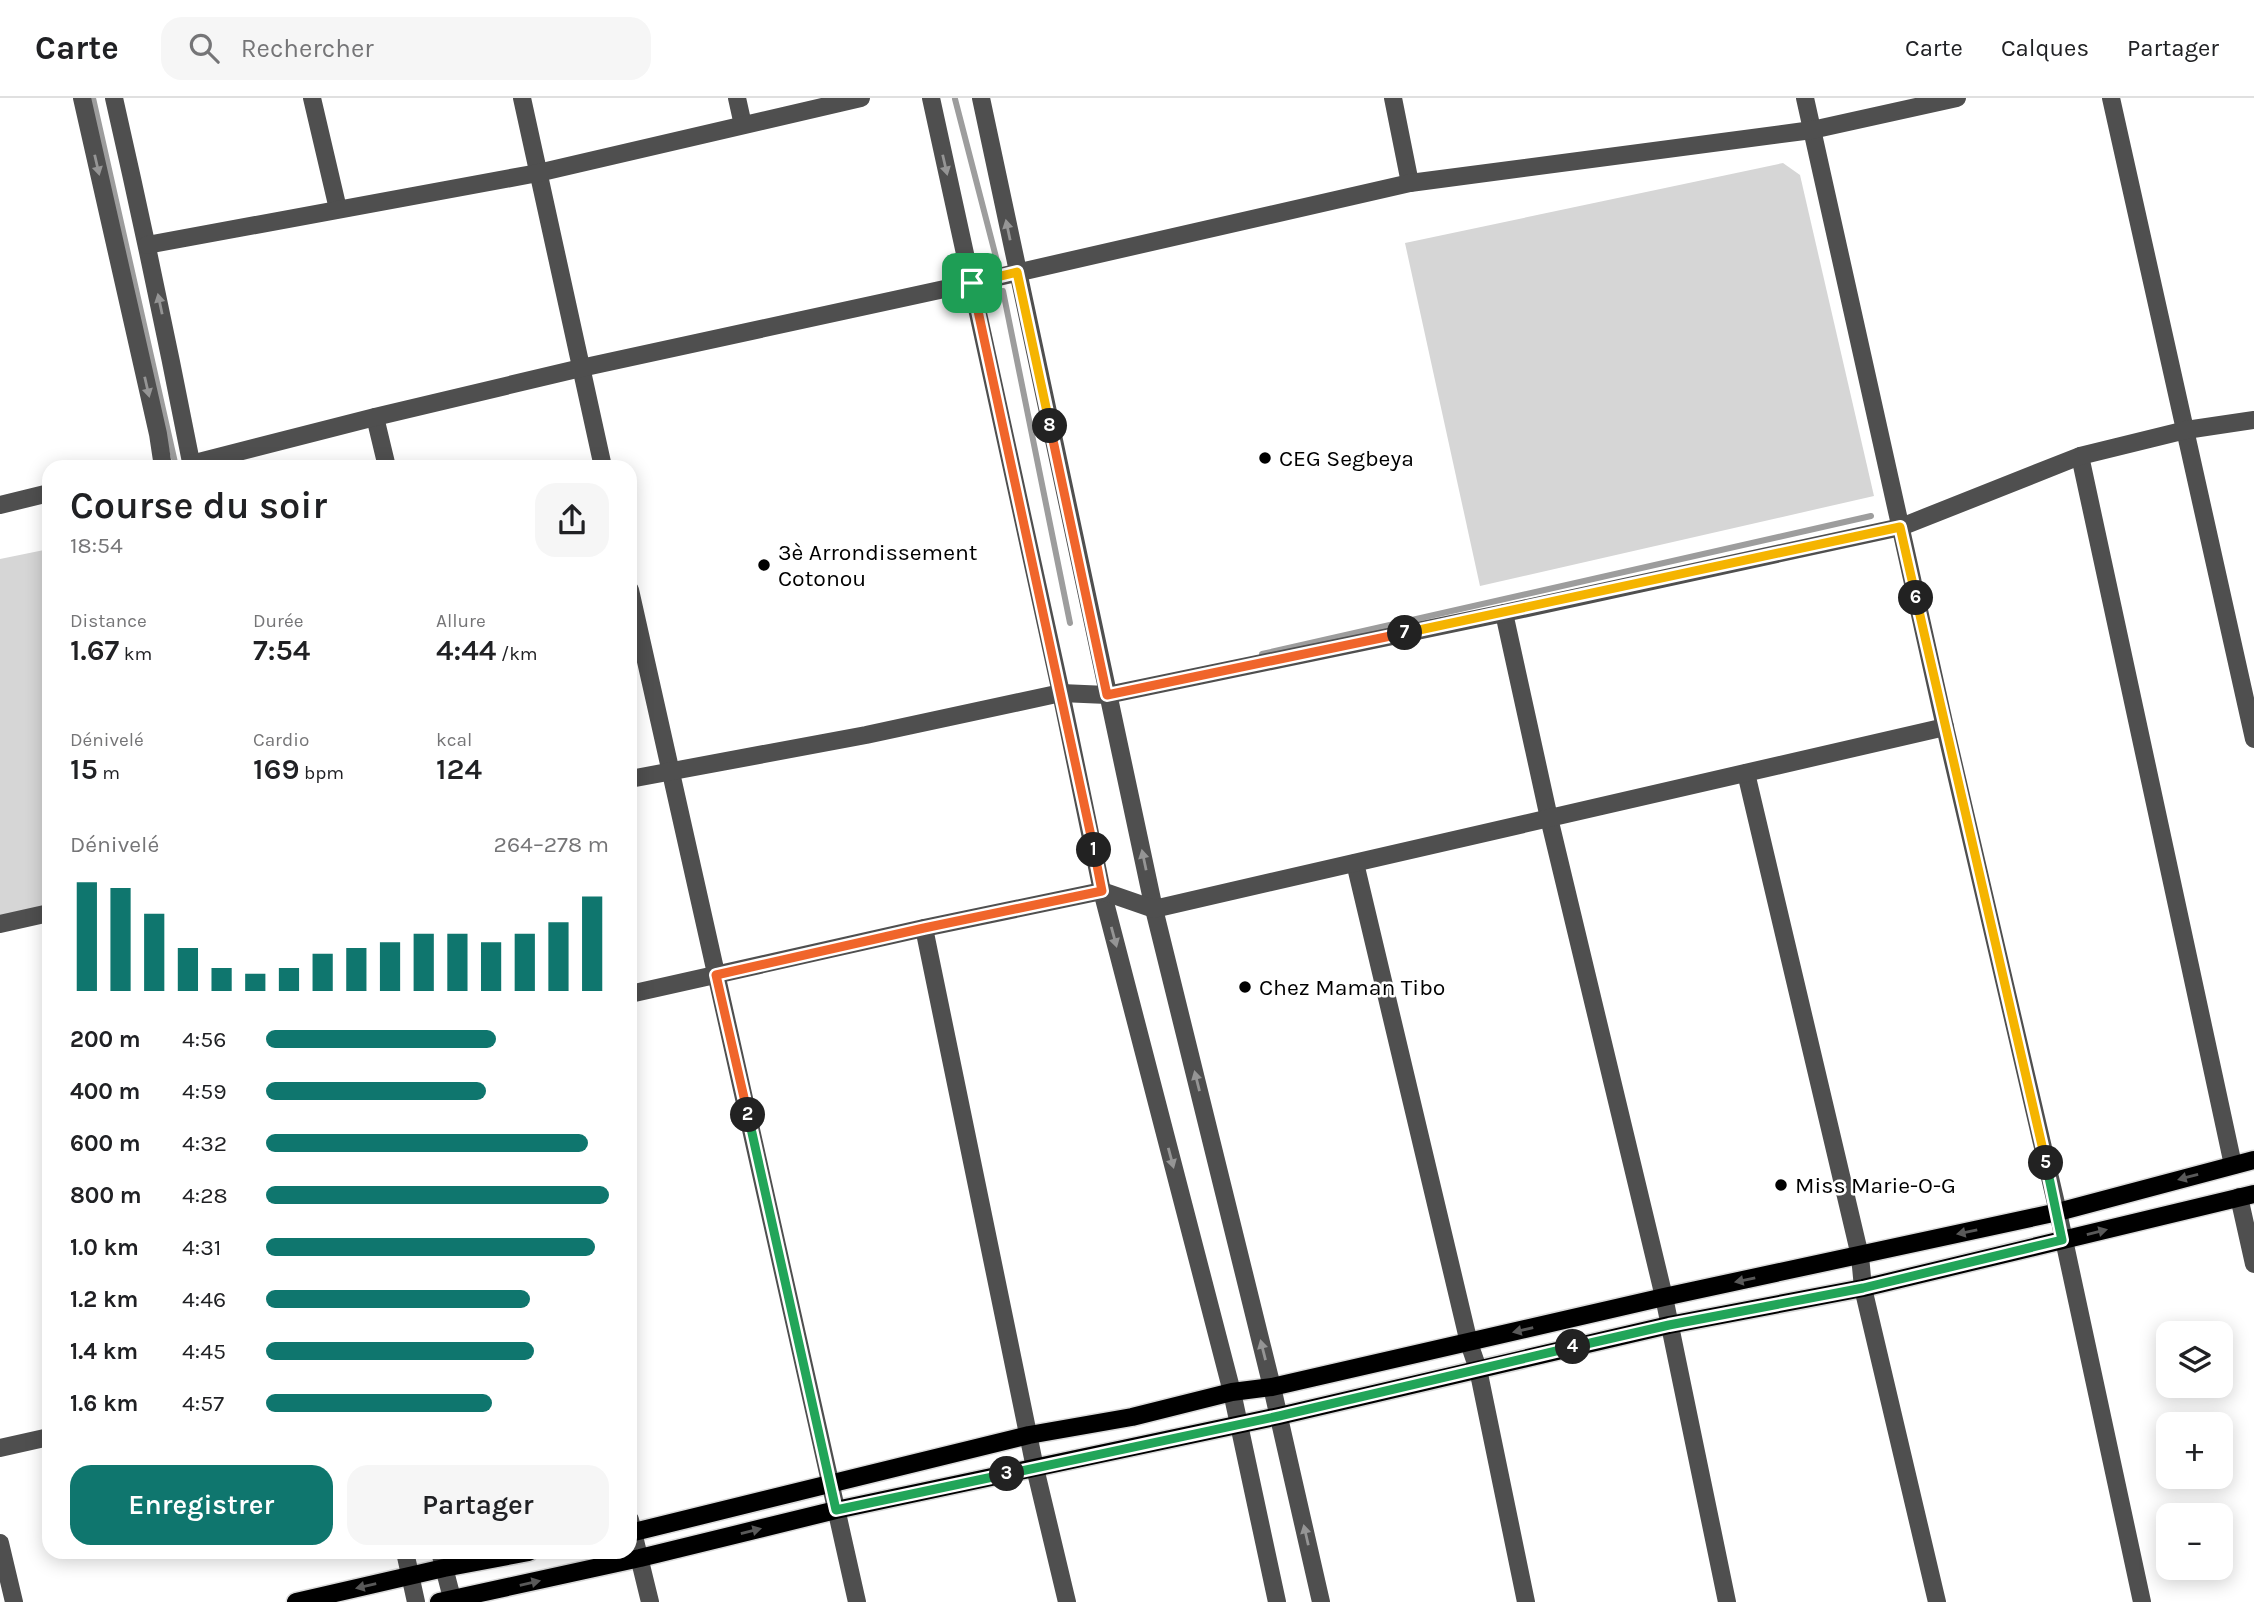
<!DOCTYPE html>
<html lang="fr">
<head>
<meta charset="utf-8">
<style>
  :root { --surface:#fff; --page:#f6f6f6; --text:#202124; --muted:#757577; --line:#e0e0e0; --accent:#0f766e }
  body { margin:0; font-family:Karla,sans-serif; background:var(--page); color:var(--text); height:100vh; display:flex; flex-direction:column; font-size:26px; white-space:nowrap }
  * { box-sizing:border-box; margin:0 }
  p { font-size:23px; color:var(--muted) }
  .icon { flex:none; width:38px; height:38px; fill:none; stroke:currentColor; stroke-width:2; stroke-linecap:round; stroke-linejoin:round }
  .map { position:relative; flex:1; overflow:hidden }
  .side { position:absolute; left:42px; top:362px; width:595px; height:1099px; display:flex; flex-direction:column; background:var(--surface); border-radius:21px; box-shadow:0 4px 18px #0003 }
  .side>* { flex:none }
  .tools { position:absolute; left:2156px; top:1223px; display:grid; gap:14px }
  .tools a { display:grid; place-items:center; width:77px; height:77px; border-radius:14px; background:var(--surface); box-shadow:0 4px 18px #0003; font-size:35px }
  .pin { position:absolute; display:grid; place-items:center; width:60px; height:60px; color:#fff; margin:-30px; border-radius:14px; box-shadow:0 4px 10px #0006 }
  .km { position:absolute; width:35px; height:35px; margin:-18px; border-radius:50%; background:#222; color:#fff; font-size:19px; line-height:35px; text-align:center }
  .round { display:grid; place-items:center; flex:none; width:74px; height:74px; border-radius:21px; background:var(--page) }
  .head { display:flex; align-items:center; justify-content:space-between; height:119px; padding:0 28px }
  h1 { font-size:38px; font-weight:600; line-height:52px }
  .figures { display:grid; grid-template-columns:repeat(3,1fr); gap:10px; height:119px; padding:7px 28px }
  .figures div { display:grid; align-content:center }
  .figures b { font-size:30px; font-weight:600 }
  .figures small { font-size:19px; font-weight:400 }
  .figures p { font-size:19px }
  .chart { height:196px; padding:14px 28px }
  .chart p { display:flex; justify-content:space-between }
  .chart svg { width:100%; height:126px; margin-top:7px; stroke:var(--accent); stroke-width:6 }
  .button { display:flex; gap:14px; margin-top:auto; padding:14px 28px }
  .button a { flex:1; height:80px; border-radius:21px; background:var(--accent); color:#fff; font-size:28px; font-weight:600; line-height:80px; text-align:center }
  .button a+a { background:var(--page); color:var(--text) }
  ul { padding:0 28px; list-style:none; font-size:23px }
  li { display:grid; grid-template-columns:112px 84px 1fr; align-items:center; height:52px }
  li i { height:18px; border-radius:9px; background:var(--accent) }
  header { display:flex; align-items:center; gap:42px; box-sizing:border-box; height:98px; padding:0 35px; background:var(--surface); border-bottom:2px solid var(--line) }
  header strong { font-size:33px }
  nav { display:flex; gap:38px; margin-inline-start:auto; font-size:24px }
  .search { width:490px; height:63px; background:var(--page); display:flex; align-items:center; gap:18px; box-sizing:border-box; padding:0 24px; border-radius:21px; color:var(--muted); font-size:26px }
  .map>svg:first-child { display:block }
  .green { fill:#d6d6d6 }
  .lines { fill:none; stroke-linecap:round; stroke-linejoin:round }
  .stream { stroke:#9d9d9d; stroke-width:6 }
  .major-casing { stroke:#dbdbdb; stroke-width:21 }
  .minor { stroke:#4f4f4f; stroke-width:18 }
  .major { stroke:#000; stroke-width:18 }
  .oneway { fill:#959595 }
  .oneway2 { fill:#595959 }
  .split-1-casing { stroke:#fff; stroke-width:14 }
  .split-2-casing { stroke:#fff; stroke-width:14 }
  .split-3-casing { stroke:#fff; stroke-width:14 }
  .split-4-casing { stroke:#fff; stroke-width:14 }
  .split-5-casing { stroke:#fff; stroke-width:14 }
  .split-6-casing { stroke:#fff; stroke-width:14 }
  .split-7-casing { stroke:#fff; stroke-width:14 }
  .split-8-casing { stroke:#fff; stroke-width:14 }
  .split-9-casing { stroke:#fff; stroke-width:14 }
  .split-1 { stroke:#f0652b; stroke-width:9 }
  .split-2 { stroke:#f0652b; stroke-width:9 }
  .split-3 { stroke:#22a559; stroke-width:9 }
  .split-4 { stroke:#22a559; stroke-width:9 }
  .split-5 { stroke:#22a559; stroke-width:9 }
  .split-6 { stroke:#f5b400; stroke-width:9 }
  .split-7 { stroke:#f5b400; stroke-width:9 }
  .split-8 { stroke:#f0652b; stroke-width:9 }
  .split-9 { stroke:#f5b400; stroke-width:9 }
  .poi-dot { fill:#000; stroke:#fff; stroke-width:2.5 }
  .labels { text-anchor:middle; stroke-width:5; stroke-linejoin:round; paint-order:stroke }
  .poi-label { font-size:23px; fill:#000; stroke:#fff; text-anchor:start }
</style>
</head>
<body>
<header>
<strong>Carte</strong>
<div class="search"><svg class="icon" aria-label="search" viewBox="0 0 24 24"><circle cx="10" cy="10" r="6"/><path d="M15 15l6 6"/></svg>Rechercher</div>
<nav><a>Carte</a><a>Calques</a><a>Partager</a></nav>
</header>
<div class="map">
<svg width="2254" height="1504" viewBox="0 0 2254 1504">
  <rect width="100%" height="100%" fill="#fff"/>
  <!-- green -->
  <g class="green">
    <polygon points="1783,65 1800,77 1874,398 1480,488 1405,145"/>
    <polygon points="49,451 49,808 0,820 0,461"/>
  </g>
  <g class="lines">
    <!-- stream -->
    <g class="stream">
      <polyline points="93,0 176,369"/>
      <polyline points="955,1 997,163"/>
      <polyline points="1003,193 1070,525"/>
      <polyline points="1262,556 1871,418"/>
    </g>
    <!-- major casing -->
    <g class="major-casing">
      <g id="major">
        <polyline points="630,1435 1029,1337 1132,1319 1232,1294 1272,1289 1664,1199 2058,1114 2254,1062"/>
        <polyline points="296,1504 444,1470 529,1454"/>
        <polyline points="439,1504 640,1460 836,1412 1279,1318 1669,1227 1863,1190 2254,1096"/>
      </g>
    </g>
    <!-- minor -->
    <g class="minor">
      <polyline points="82,0 158,336 163,369"/>
      <path d="M 114,0 C 142,123 168,246 192,369"/>
      <polyline points="312,0 338,111"/>
      <polyline points="522,0 603,369"/>
      <polyline points="737,0 743,27"/>
      <polyline points="931,0 1061,595 1102,793 1232,1294 1277,1504"/>
      <polyline points="981,0 1154,811 1272,1289 1321,1504"/>
      <polyline points="1393,0 1410,85"/>
      <polyline points="1805,0 1945,629 2058,1114 2142,1504"/>
      <polyline points="2111,0 2254,641"/>
      <polyline points="147,147 538,75 861,0"/>
      <polyline points="375,319 387,369"/>
      <polyline points="2080,358 2233,1067"/>
      <polyline points="191,366 375,319 581,270 972,185 1410,85 1812,32 1957,0"/>
      <polyline points="0,407 49,395"/>
      <polyline points="630,492 857,1504"/>
      <polyline points="1504,515 1549,720 1664,1199 1727,1504"/>
      <polyline points="1746,675 1860,1158 1863,1190 1937,1504"/>
      <polyline points="630,681 866,637 1061,595 1107,597 1504,515 1901,429 2080,358 2186,332 2254,322"/>
      <polyline points="1355,765 1469,1245 1478,1271 1526,1504"/>
      <polyline points="0,826 49,815"/>
      <polyline points="924,830 1035,1370 1067,1504"/>
      <polyline points="630,896 924,830 1102,793 1154,811 1945,629"/>
      <polyline points="2239,1099 2254,1166"/>
      <polyline points="0,1350 49,1339"/>
      <polyline points="630,1422 650,1504"/>
      <polyline points="0,1445 14,1504"/>
      <polyline points="405,1454 416,1504"/>
      <polyline points="440,1454 453,1504"/>
    </g>
    <!-- major -->
    <use href="#major" class="major"/>
  </g>
  <!-- one-way arrows -->
  <defs><path id="oneway-solid" d="M-6-.8H1V-3.2L6.5 0L1 3.2V.8H-6Z" transform="scale(1.75)"/></defs>
  <g class="oneway">
    <use href="#oneway-solid" transform="translate(97 67) rotate(77)"/>
    <use href="#oneway-solid" transform="translate(945 67) rotate(77)"/>
    <use href="#oneway-solid" transform="translate(1008 132) rotate(-102)"/>
    <use href="#oneway-solid" transform="translate(160 206) rotate(-102)"/>
    <use href="#oneway-solid" transform="translate(147 289) rotate(77)"/>
    <use href="#oneway-solid" transform="translate(1144 762) rotate(-102)"/>
    <use href="#oneway-solid" transform="translate(1114 839) rotate(75)"/>
    <use href="#oneway-solid" transform="translate(1197 983) rotate(-104)"/>
    <use href="#oneway-solid" transform="translate(1171 1060) rotate(75)"/>
    <use href="#oneway-solid" transform="translate(1263 1252) rotate(-104)"/>
    <use href="#oneway-solid" transform="translate(1306 1437) rotate(-103)"/>
  </g>
  <g class="oneway2">
    <use href="#oneway-solid" transform="translate(2188 1079) rotate(165)"/>
    <use href="#oneway-solid" transform="translate(1967 1134) rotate(168)"/>
    <use href="#oneway-solid" transform="translate(2097 1134) rotate(-14)"/>
    <use href="#oneway-solid" transform="translate(1745 1182) rotate(168)"/>
    <use href="#oneway-solid" transform="translate(1523 1232) rotate(167)"/>
    <use href="#oneway-solid" transform="translate(751 1433) rotate(-14)"/>
    <use href="#oneway-solid" transform="translate(530 1485) rotate(-13)"/>
    <use href="#oneway-solid" transform="translate(366 1488) rotate(167)"/>
  </g>
  <g class="lines">
    <!-- split-1 casing -->
    <g class="split-1-casing">
      <polyline id="split-1" points="972,185 1094,752"/>
    </g>
    <!-- split-2 casing -->
    <g class="split-2-casing">
      <polyline id="split-2" points="748,1017 716,877 924,830 1102,793 1094,752"/>
    </g>
    <!-- split-3 casing -->
    <g class="split-3-casing">
      <polyline id="split-3" points="748,1017 836,1412 1007,1376"/>
    </g>
    <!-- split-4 casing -->
    <g class="split-4-casing">
      <polyline id="split-4" points="1007,1376 1279,1318 1573,1249"/>
    </g>
    <!-- split-5 casing -->
    <g class="split-5-casing">
      <polyline id="split-5" points="1573,1249 1669,1227 1863,1190 2062,1142 2046,1065"/>
    </g>
    <!-- split-6 casing -->
    <g class="split-6-casing">
      <polyline id="split-6" points="1916,500 2046,1065"/>
    </g>
    <!-- split-7 casing -->
    <g class="split-7-casing">
      <polyline id="split-7" points="1405,535 1900,429 1916,500"/>
    </g>
    <!-- split-8 casing -->
    <g class="split-8-casing">
      <polyline id="split-8" points="1050,328 1107,597 1405,535"/>
    </g>
    <!-- split-9 casing -->
    <g class="split-9-casing">
      <polyline id="split-9" points="972,185 1017,174 1050,328"/>
    </g>
    <!-- split-1 -->
    <use href="#split-1" class="split-1"/>
    <!-- split-2 -->
    <use href="#split-2" class="split-2"/>
    <!-- split-3 -->
    <use href="#split-3" class="split-3"/>
    <!-- split-4 -->
    <use href="#split-4" class="split-4"/>
    <!-- split-5 -->
    <use href="#split-5" class="split-5"/>
    <!-- split-6 -->
    <use href="#split-6" class="split-6"/>
    <!-- split-7 -->
    <use href="#split-7" class="split-7"/>
    <!-- split-8 -->
    <use href="#split-8" class="split-8"/>
    <!-- split-9 -->
    <use href="#split-9" class="split-9"/>
  </g>
  <!-- markers -->
  <g class="poi-dot">
    <circle cx="1265" cy="360" r="7"/>
    <circle cx="764" cy="467" r="7"/>
    <circle cx="1245" cy="889" r="7"/>
    <circle cx="1781" cy="1087" r="7"/>
  </g>
  <g class="labels">
    <!-- poi labels -->
    <g class="poi-label">
      <text x="1279" y="368">CEG Segbeya</text>
      <text x="778" y="462">3è Arrondissement<tspan x="778" dy="26">Cotonou</tspan></text>
      <text x="1259" y="897">Chez Maman Tibo</text>
      <text x="1795" y="1095">Miss Marie-O-G</text>
    </g>
  </g>
</svg>
<div class="tools">
<a><svg class="icon" aria-label="layers" viewBox="0 0 24 24"><path d="M12 4l9 5-9 5-9-5zM3 14l9 5 9-5"/></svg></a>
<a>+</a>
<a>−</a>
</div>
<div class="pin" style="left:972px;top:185px;background:#1e9e55"><svg class="icon" aria-label="arrive" viewBox="0 0 24 24"><path d="M6 21V4h12l-3 4 3 4H6"/></svg></div>
<b class="km" style="left:1094px;top:752px">1</b>
<b class="km" style="left:748px;top:1017px">2</b>
<b class="km" style="left:1007px;top:1376px">3</b>
<b class="km" style="left:1573px;top:1249px">4</b>
<b class="km" style="left:2046px;top:1065px">5</b>
<b class="km" style="left:1916px;top:500px">6</b>
<b class="km" style="left:1405px;top:535px">7</b>
<b class="km" style="left:1050px;top:328px">8</b>
<section class="side">
<div class="head"><div><h1>Course du soir</h1><p>18:54</p></div><a class="round"><svg class="icon" aria-label="share" viewBox="0 0 24 24"><path d="M12 15V3M7 8l5-5 5 5M5 13v7h14v-7"/></svg></a></div>
<div class="figures">
<div><p>Distance</p><b>1.67<small> km</small></b></div>
<div><p>Durée</p><b>7:54</b></div>
<div><p>Allure</p><b>4:44<small> /km</small></b></div>
</div>
<div class="figures">
<div><p>Dénivelé</p><b>15<small> m</small></b></div>
<div><p>Cardio</p><b>169<small> bpm</small></b></div>
<div><p>kcal</p><b>124</b></div>
</div>
<div class="chart"><p><span>Dénivelé</span>264–278 m</p>
<svg viewBox="0 0 160 44" preserveAspectRatio="none"><path d="M5 44V6M15 44V8M25 44V17M35 44V29M45 44V36M55 44V38M65 44V36M75 44V31M85 44V29M95 44V27M105 44V24M115 44V24M125 44V27M135 44V24M145 44V20M155 44V11"/></svg>
</div>
<ul>
<li><b>200 m</b>4:56<i style="width:67%"></i></li>
<li><b>400 m</b>4:59<i style="width:64%"></i></li>
<li><b>600 m</b>4:32<i style="width:94%"></i></li>
<li><b>800 m</b>4:28<i style="width:100%"></i></li>
<li><b>1.0 km</b>4:31<i style="width:96%"></i></li>
<li><b>1.2 km</b>4:46<i style="width:77%"></i></li>
<li><b>1.4 km</b>4:45<i style="width:78%"></i></li>
<li><b>1.6 km</b>4:57<i style="width:66%"></i></li>
</ul>
<div class="button"><a>Enregistrer</a><a>Partager</a></div>
</section>
</div>
</body>
</html>
